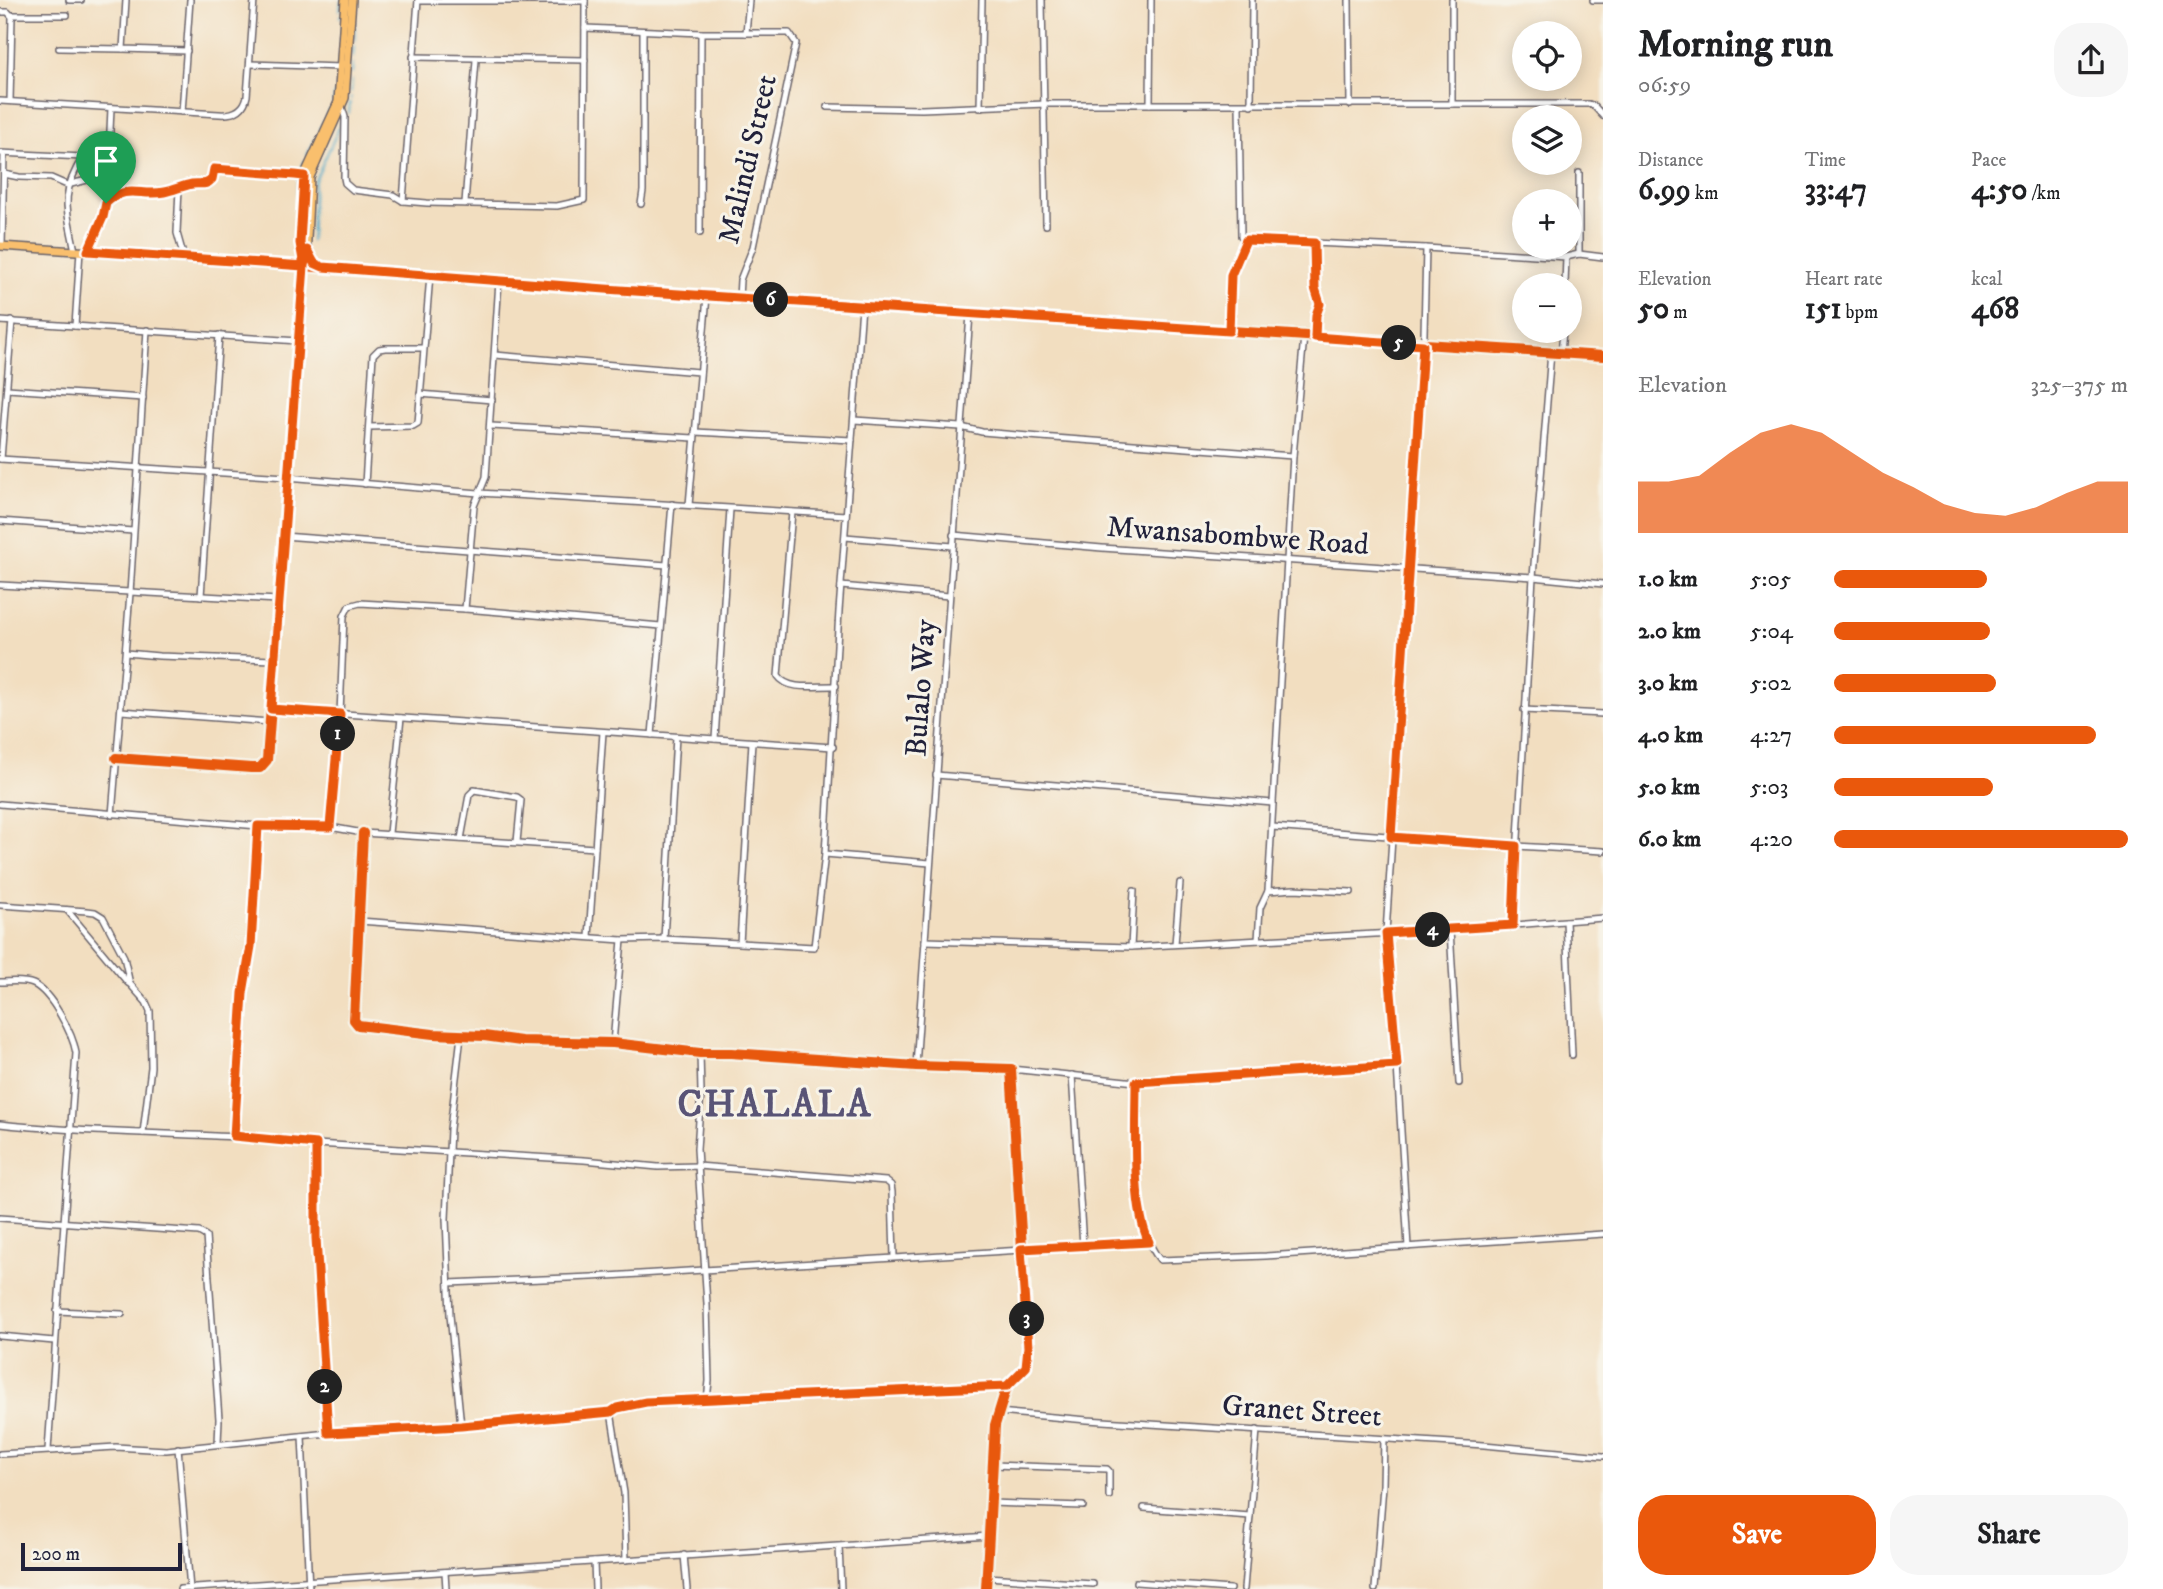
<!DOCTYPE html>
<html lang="en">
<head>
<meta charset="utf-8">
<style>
  :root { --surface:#fff; --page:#f6f6f6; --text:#202124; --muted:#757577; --accent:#ea580c }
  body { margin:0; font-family:"IM FELL DW Pica",serif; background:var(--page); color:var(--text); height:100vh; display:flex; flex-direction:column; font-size:26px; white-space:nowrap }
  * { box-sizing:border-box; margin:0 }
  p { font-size:23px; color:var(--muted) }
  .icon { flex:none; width:38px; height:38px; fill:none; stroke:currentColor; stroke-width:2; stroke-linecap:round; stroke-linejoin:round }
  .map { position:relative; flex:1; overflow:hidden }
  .panel { display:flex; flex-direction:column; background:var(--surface); width:560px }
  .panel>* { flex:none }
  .controls { position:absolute; left:1512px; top:21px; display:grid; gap:14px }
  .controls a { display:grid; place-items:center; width:70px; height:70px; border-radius:50%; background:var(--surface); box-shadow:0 4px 18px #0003; font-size:35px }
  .scale { position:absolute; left:21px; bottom:18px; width:161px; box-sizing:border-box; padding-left:7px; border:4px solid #22223b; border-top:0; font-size:19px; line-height:24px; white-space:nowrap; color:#22223b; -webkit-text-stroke:5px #f7f3e8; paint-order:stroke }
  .pin { position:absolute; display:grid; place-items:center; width:60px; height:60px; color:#fff; margin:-72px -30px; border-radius:50% 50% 50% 0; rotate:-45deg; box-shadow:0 0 7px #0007 }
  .pin .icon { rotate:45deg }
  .km { position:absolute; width:35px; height:35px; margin:-18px; border-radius:50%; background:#222; color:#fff; font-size:19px; line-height:35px; text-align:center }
  .round { display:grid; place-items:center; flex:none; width:74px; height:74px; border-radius:28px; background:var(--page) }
  .headline { display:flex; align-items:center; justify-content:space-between; height:119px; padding:0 35px }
  h1 { font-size:38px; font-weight:700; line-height:52px }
  .stats { display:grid; grid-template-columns:repeat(3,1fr); gap:10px; height:119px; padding:7px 35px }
  .stats div { display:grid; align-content:center }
  .stats b { font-size:30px; font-weight:700 }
  .stats small { font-size:19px; font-weight:400 }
  .stats p { font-size:19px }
  .chart { height:196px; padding:14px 35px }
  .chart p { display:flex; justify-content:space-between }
  .chart svg { width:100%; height:126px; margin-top:7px; fill:var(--accent); opacity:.7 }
  .action { display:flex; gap:14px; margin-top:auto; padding:14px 35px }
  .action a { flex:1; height:80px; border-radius:28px; background:var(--accent); color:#fff; font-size:28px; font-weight:700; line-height:80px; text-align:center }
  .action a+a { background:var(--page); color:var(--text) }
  ul { padding:0 35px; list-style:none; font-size:23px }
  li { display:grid; grid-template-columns:112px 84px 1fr; align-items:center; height:52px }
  li i { height:18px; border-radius:9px; background:var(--accent) }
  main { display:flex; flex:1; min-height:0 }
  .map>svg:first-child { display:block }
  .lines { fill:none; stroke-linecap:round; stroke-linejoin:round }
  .stream { stroke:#49a9c8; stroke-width:2 }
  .minor-casing { stroke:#6b646a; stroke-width:8 }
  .major-casing { stroke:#6b646a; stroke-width:10 }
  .minor { stroke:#fff; stroke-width:5 }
  .major { stroke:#f9bf6d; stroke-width:7 }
  .cycleway-casing { stroke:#f7f3e8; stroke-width:15 }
  .cycleway { stroke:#e8590c; stroke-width:10 }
  .route-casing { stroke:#fff; stroke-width:14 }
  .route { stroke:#ea580c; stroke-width:9 }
  .labels { text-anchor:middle; stroke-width:6; stroke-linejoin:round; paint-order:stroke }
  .street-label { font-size:30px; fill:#22223b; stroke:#f7f3e8 }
  .district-label { font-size:37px; font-weight:bold; letter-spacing:2px; fill:#595476; stroke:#f7f3e8 }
</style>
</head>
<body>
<main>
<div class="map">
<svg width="1603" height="1589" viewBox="0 0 1603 1589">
  <rect width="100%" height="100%" fill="#f7f3e8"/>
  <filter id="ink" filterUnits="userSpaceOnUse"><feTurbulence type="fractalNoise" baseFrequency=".0143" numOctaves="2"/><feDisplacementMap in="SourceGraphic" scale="14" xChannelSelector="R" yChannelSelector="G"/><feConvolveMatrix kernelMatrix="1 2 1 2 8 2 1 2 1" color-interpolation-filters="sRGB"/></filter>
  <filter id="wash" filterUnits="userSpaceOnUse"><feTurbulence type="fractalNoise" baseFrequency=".00686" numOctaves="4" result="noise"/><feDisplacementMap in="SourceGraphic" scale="28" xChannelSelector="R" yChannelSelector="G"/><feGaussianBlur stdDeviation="1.57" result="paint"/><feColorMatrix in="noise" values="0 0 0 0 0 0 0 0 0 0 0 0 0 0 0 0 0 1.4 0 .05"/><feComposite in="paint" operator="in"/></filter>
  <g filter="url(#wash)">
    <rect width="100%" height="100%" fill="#f2dec0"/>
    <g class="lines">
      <!-- stream -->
      <g class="stream">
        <polyline points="356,9 356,0"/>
        <polyline points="340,10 341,0"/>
        <polyline points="340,15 340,17"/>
        <polyline points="355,41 355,20"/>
        <polyline points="353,58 354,46"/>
        <polyline points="352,73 353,63"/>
        <polyline points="351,92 352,80"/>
        <polyline points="351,99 351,97"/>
        <polyline points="333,103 335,93"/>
        <polyline points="349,113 350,103"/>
        <polyline points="320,129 329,110"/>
        <polyline points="307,155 317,136"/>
        <polyline points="301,170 304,161"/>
        <polyline points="311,241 314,183 342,121"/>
        <polyline points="295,244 298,179"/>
      </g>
    </g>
  </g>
  <g filter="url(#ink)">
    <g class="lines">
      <!-- minor casing -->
      <g class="minor-casing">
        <g id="minor">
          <polyline points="69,0 81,0"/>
          <polyline points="126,0 123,49 187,51"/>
          <polyline points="1042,0 1046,225"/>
          <polyline points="1349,0 1350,105"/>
          <polyline points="1452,0 1452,104"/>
          <polyline points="1593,0 1603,0"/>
          <polyline points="418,1 585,1"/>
          <polyline points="0,12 8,12 12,17 10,101"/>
          <polyline points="11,15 67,15"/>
          <polyline points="585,28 701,33 789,33 796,43 753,247 740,280 739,298"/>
          <polyline points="746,33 749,0"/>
          <polyline points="59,48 123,49"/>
          <polyline points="413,57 585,60"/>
          <polyline points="250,64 341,67"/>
          <path d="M 0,101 L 219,114 C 233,115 244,111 247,96 L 254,0"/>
          <polyline points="341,104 345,117 344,178 345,183 353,190 393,195 403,201 427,203 557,206 584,200 585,0"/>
          <polyline points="1150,104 1151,0"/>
          <polyline points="1239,105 1241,236 1246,240"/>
          <polyline points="1251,105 1252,0"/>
          <polyline points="827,107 922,109 1046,104 1589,104 1594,106 1603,116"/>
          <polyline points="980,108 982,0"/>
          <polyline points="182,112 190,0"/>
          <polyline points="0,153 83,157 109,153"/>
          <polyline points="1579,173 1579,254"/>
          <polyline points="4,174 19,177 51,178 67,185 87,180 98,180 104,187"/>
          <polyline points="179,188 177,233 184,258"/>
          <polyline points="403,201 418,0"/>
          <path d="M 106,203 C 123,186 138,194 159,193 C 171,192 182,186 193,184 C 199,184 204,184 210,183 L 213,169 L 304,176"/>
          <polyline points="465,203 476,60"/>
          <polyline points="641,204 643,191 643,31"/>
          <polyline points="700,233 701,33"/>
          <polyline points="1246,240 1426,248 1566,257 1579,254 1603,257"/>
          <polyline points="1314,243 1316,268 1315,288 1320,307 1316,315 1315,337"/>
          <polyline points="2,246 4,154"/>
          <path d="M 75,251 C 67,209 59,195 83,157"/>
          <polyline points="88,251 103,217 106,203 105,174 109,153 111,108"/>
          <polyline points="1565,285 1566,257"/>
          <polyline points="0,321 298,341"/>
          <polyline points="75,326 80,251"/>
          <polyline points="1229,331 1231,275 1246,240"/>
          <polyline points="1561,353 1563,331"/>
          <polyline points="495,355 699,372"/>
          <polyline points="7,389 143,398"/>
          <polyline points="420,394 492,400"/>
          <polyline points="854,420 961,427 982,432 1041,437 1293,456"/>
          <polyline points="491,426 694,438"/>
          <polyline points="369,427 413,426 418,423 430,275"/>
          <polyline points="695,432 852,440"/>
          <polyline points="0,459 287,477 479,493 846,515"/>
          <polyline points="1,459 12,321"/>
          <polyline points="365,484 373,355 379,349 385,348 423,348"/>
          <polyline points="689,505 707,296"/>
          <path d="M 792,512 L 778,676 C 789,692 818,685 836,686"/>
          <polyline points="0,521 133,531"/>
          <polyline points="953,535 1102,548 1533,577 1603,584"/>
          <polyline points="283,536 667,565"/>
          <polyline points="845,537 953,546"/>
          <polyline points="0,585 278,600"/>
          <polyline points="841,586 949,596"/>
          <polyline points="201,596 219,335"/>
          <polyline points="465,609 474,506 486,477 499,281"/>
          <polyline points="126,653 159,656 274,660"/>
          <polyline points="271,709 833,747"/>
          <polyline points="1524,710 1603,714"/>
          <polyline points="121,711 270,722"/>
          <polyline points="652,735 672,504"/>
          <polyline points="715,739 730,509"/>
          <polyline points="116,758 251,768 260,768 267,760 304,266 605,289 1603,356"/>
          <polyline points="936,775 1273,803 1293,456 1304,336"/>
          <polyline points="0,804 258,826 330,827 363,833 595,848"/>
          <polyline points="112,815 130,593 147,330"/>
          <polyline points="330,827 340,714 344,616 349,606 360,603 465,609 661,626"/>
          <polyline points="1272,827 1516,846 1603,851"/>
          <polyline points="363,833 354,1020 358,1025 433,1034 484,1036 521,1041 613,1043 700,1053 731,1053 916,1066 1011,1069 1028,1347 1026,1367 1007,1386 995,1425 986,1589"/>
          <polyline points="389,833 401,718"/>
          <polyline points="461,839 469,795 474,790 517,797 521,800 517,842"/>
          <polyline points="825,854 930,863"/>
          <polyline points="1268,891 1294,889 1351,892"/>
          <polyline points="0,905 87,911 95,912 103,917 124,957 130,984 146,1002 150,1011 151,1067 143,1133"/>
          <polyline points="67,910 128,983"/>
          <polyline points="359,921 622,940 664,939 814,947 825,854 839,611 862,306"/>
          <polyline points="1566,921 1572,1055"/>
          <polyline points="1513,925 1533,577 1551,352"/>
          <polyline points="1450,930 1459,1083"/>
          <polyline points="589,937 603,732"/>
          <polyline points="664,939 676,737"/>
          <polyline points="1258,940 1260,908 1268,891 1273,803"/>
          <polyline points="925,941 1131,947 1450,930 1603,918"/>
          <polyline points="740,943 752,742"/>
          <polyline points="1175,944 1180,883"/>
          <polyline points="1131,947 1134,891"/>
          <path d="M 0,982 C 10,982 23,980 33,984 C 51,992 73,1034 76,1053 L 48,1450"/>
          <polyline points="461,1036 450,1129 446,1219 450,1315 461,1426"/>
          <polyline points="613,1043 622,940"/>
          <polyline points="700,1053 701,1092 697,1149 707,1304 709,1381 707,1400"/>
          <polyline points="916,1066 970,314"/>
          <polyline points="1011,1069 1136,1082 1397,1065"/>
          <polyline points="1072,1075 1083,1246"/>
          <path d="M 1136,1082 C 1136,1131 1128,1222 1160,1260 L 1266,1256 L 1603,1234"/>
          <path d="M 0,1124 C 105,1136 211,1131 316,1144 L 316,1238 L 328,1433"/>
          <polyline points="234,1136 243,993 251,946 258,826"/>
          <polyline points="316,1144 584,1160 658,1167 698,1166 886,1181 891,1185 892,1192 894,1257"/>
          <polyline points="0,1218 199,1232 206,1236 219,1419 218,1443"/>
          <polyline points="1408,1247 1397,1065 1386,933 1424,334 1426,248"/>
          <polyline points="449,1283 592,1277 1148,1242"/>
          <polyline points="57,1311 122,1314"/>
          <polyline points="0,1336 54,1341"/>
          <polyline points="611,1412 624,1493 626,1560"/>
          <polyline points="998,1412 1087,1420 1484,1445 1603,1456"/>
          <polyline points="302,1436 309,1589"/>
          <polyline points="178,1448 190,1589"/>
          <polyline points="0,1454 116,1447 166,1450 328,1433 461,1426 611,1412 617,1408 646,1402 1007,1386"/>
          <polyline points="994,1465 1107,1469 1109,1471 1109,1496"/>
          <polyline points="991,1503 1083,1506"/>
          <polyline points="1144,1508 1250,1516"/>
          <polyline points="839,1547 841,1589"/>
          <polyline points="684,1555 687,1589"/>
          <polyline points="594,1562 595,1589"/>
          <polyline points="445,1572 446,1589"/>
          <polyline points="987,1577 1093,1584"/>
          <polyline points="1136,1582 1230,1589"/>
          <polyline points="180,1589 989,1536"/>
          <polyline points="1244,1589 1257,1430"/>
          <polyline points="1375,1589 1383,1486 1384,1439"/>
        </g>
      </g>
      <!-- major casing -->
      <g class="major-casing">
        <g id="major">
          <polyline points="0,246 304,266"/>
          <polyline points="308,254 314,263 323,267"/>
          <polyline points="303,265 301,243 304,176 338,102 345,0"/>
          <polyline points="304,266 306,260 310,177 345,98 352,0"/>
        </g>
      </g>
      <!-- minor -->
      <use href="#minor" class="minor"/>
      <!-- major -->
      <use href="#major" class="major"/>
      <!-- cycleway casing -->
      <g class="cycleway-casing">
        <g id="cycleway">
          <polyline points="116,758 251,768 260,768 267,760 304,266 605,289 1603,356"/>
          <polyline points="363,833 354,1020 358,1025 433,1034 484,1036 521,1041 613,1043 700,1053 731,1053 916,1066 1011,1069 1028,1347 1026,1367 1007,1386 995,1425 986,1589"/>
        </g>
      </g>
      <!-- cycleway -->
      <use href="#cycleway" class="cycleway"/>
    </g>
  </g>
  <g class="lines" filter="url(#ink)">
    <!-- route casing -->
    <g class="route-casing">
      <path id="route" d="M 106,203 L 103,217 L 88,251 L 304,266 L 271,709 L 340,714 L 330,827 L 258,826 L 251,946 L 243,993 L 234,1136 L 316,1144 L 316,1238 L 328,1433 L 461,1426 L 611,1412 L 617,1408 L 646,1402 L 1007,1386 L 1026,1367 L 1028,1347 L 1021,1249 L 1149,1242 C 1131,1206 1136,1123 1136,1082 L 1397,1065 L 1386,933 L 1513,925 L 1516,846 L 1391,837 L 1423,345 L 1315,337 L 1316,315 L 1320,304 L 1315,288 L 1314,243 L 1246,240 L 1231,275 L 1229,331 L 605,289 L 323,267 L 314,263 L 307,250 L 304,266 L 300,243 L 304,176 L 295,175 L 214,169 L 212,179 C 206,186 201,183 192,184 C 182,186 174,190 164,192 C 141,197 127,183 106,203"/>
    </g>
    <!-- route -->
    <use href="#route" class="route"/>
  </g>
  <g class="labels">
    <!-- street labels -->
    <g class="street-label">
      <text transform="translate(747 159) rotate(-77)" y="10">Malindi Street</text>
      <text transform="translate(1238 535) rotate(4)" y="10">Mwansabombwe Road</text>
      <text transform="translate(920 688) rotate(-86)" y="10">Bulalo Way</text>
      <text transform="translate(1302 1410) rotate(4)" y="10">Granet Street</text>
    </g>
    <!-- district labels -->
    <g class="district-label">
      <text x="775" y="1116">CHALALA</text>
    </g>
  </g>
</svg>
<div class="controls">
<a><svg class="icon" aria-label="locate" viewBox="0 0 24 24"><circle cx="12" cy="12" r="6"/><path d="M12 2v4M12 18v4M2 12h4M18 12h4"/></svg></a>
<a><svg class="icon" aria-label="layers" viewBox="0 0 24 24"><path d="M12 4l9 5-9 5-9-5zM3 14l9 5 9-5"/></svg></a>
<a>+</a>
<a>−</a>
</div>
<div class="scale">200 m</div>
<div class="pin" style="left:106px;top:203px;background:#1e9e55"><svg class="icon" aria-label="arrive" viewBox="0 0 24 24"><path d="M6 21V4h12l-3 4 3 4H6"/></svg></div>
<b class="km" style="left:338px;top:734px">1</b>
<b class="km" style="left:325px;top:1387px">2</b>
<b class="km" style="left:1027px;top:1319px">3</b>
<b class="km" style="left:1433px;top:930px">4</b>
<b class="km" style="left:1399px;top:343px">5</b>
<b class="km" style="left:771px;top:300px">6</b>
</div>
<section class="panel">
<div class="headline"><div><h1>Morning run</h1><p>06:59</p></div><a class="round"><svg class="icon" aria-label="share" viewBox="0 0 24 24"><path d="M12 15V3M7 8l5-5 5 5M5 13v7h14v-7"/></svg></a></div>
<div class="stats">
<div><p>Distance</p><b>6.99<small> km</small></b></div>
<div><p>Time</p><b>33:47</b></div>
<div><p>Pace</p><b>4:50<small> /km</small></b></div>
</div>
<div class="stats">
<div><p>Elevation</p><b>50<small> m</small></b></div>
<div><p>Heart rate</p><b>151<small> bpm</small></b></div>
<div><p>kcal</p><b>468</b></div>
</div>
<div class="chart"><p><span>Elevation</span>325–375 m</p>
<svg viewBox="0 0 160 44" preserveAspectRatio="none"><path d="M0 44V26L10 26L20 24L30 16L40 9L50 6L60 9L70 16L80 23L90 28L100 34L110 37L120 38L130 35L140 30L150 26L160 26V44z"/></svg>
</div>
<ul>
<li><b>1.0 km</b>5:05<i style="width:52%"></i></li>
<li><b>2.0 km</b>5:04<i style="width:53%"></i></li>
<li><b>3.0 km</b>5:02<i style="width:55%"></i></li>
<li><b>4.0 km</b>4:27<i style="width:89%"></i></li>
<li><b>5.0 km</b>5:03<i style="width:54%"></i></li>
<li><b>6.0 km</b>4:20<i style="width:100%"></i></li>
</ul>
<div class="action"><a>Save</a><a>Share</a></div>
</section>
</main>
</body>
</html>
